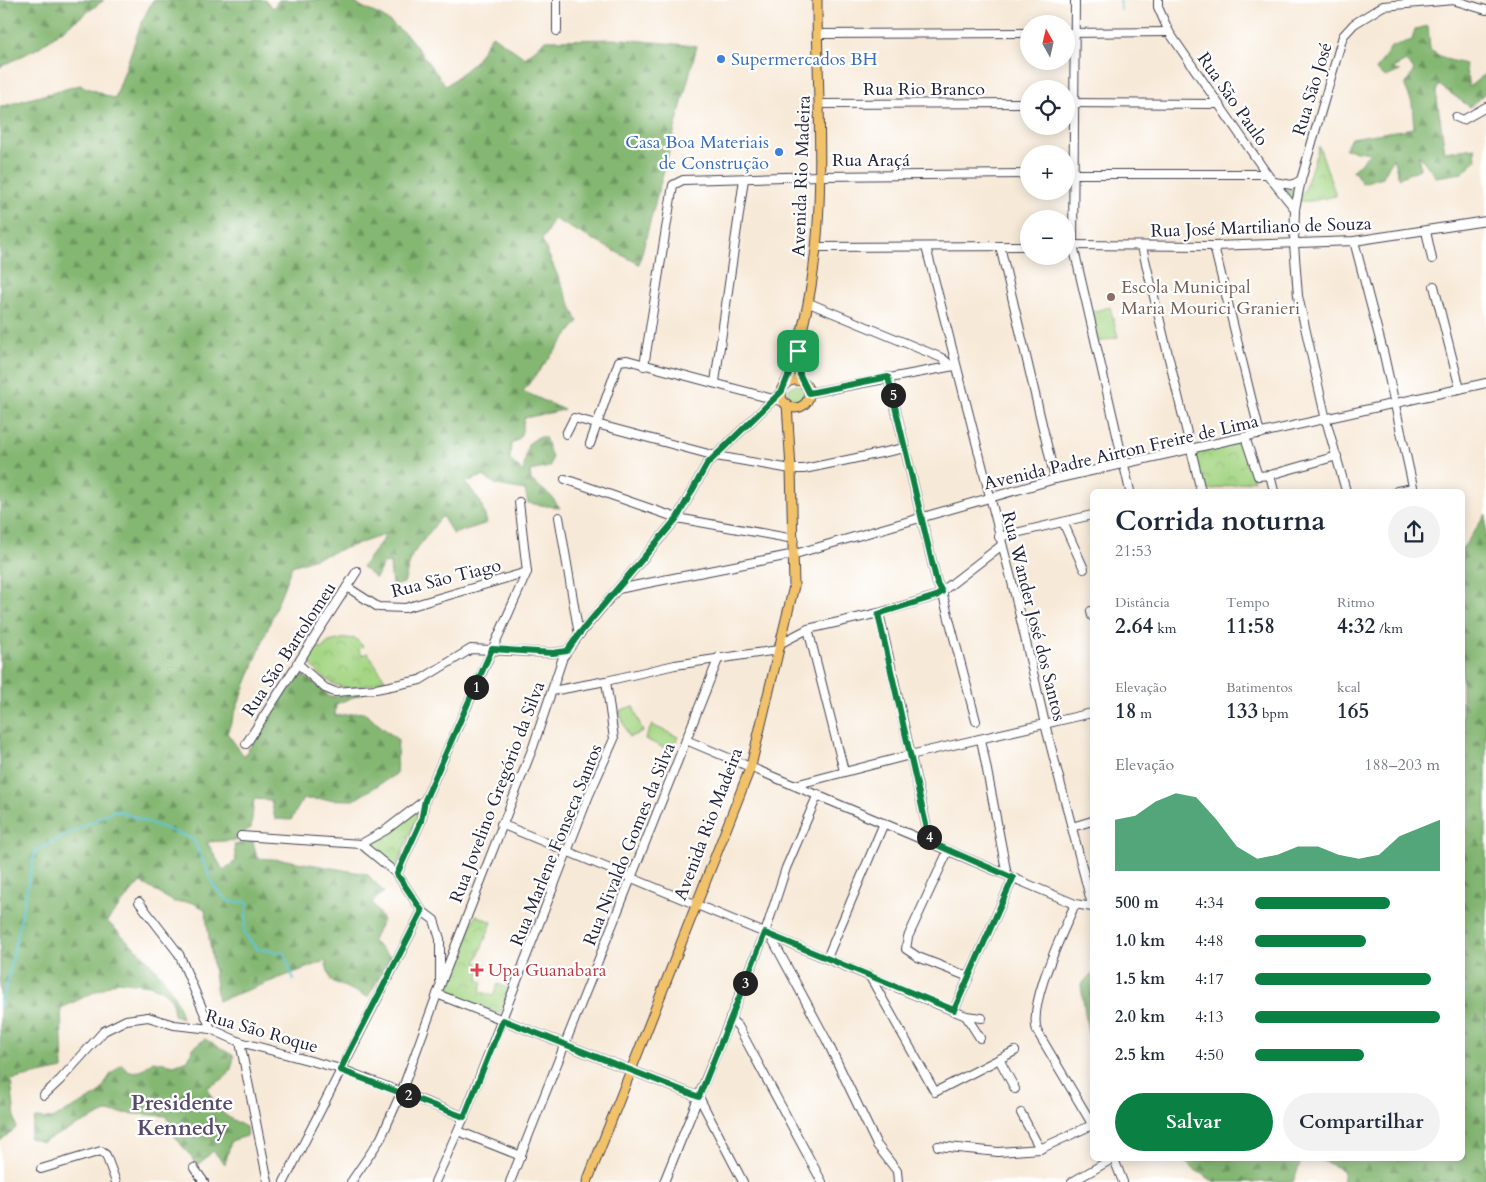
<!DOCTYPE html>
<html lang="pt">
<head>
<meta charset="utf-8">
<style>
  :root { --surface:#fff; --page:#f2f2f3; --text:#1f2937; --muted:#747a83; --accent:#0b8043 }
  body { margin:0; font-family:Cardo,serif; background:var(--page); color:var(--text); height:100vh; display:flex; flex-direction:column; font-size:19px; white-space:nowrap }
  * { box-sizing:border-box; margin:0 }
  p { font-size:16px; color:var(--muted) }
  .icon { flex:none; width:28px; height:28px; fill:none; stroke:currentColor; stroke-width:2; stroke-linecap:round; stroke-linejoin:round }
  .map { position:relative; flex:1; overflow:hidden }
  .drawer { position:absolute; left:1090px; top:489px; width:375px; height:672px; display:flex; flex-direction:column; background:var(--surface); border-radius:8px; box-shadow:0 2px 12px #0003 }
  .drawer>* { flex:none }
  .needle { width:32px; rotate:352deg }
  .fabs { position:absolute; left:1020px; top:15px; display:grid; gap:10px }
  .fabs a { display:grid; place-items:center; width:55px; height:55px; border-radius:50%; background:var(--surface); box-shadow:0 2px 12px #0003; font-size:25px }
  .pin { position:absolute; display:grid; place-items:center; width:42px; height:42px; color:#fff; margin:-21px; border-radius:10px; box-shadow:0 2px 8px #0006 }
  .km { position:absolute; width:25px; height:25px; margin:-12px; border-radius:50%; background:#222; color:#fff; font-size:14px; line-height:25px; text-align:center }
  .round { display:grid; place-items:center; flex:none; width:52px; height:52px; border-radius:26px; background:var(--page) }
  .summary { display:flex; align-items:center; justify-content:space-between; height:85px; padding:0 25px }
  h1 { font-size:28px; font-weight:700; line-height:38px }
  .metrics { display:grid; grid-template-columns:repeat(3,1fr); gap:8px; height:85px; padding:5px 25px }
  .metrics div { display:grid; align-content:center }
  .metrics b { font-size:21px; font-weight:700 }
  .metrics small { font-size:14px; font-weight:400 }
  .metrics p { font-size:14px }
  .chart { height:140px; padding:10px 25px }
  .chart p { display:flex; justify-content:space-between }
  .chart svg { width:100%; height:90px; margin-top:5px; fill:var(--accent); opacity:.7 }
  .button { display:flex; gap:10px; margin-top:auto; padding:10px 25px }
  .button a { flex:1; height:58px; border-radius:30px; background:var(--accent); color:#fff; font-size:20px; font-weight:700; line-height:58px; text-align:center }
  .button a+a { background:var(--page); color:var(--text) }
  ul { padding:0 25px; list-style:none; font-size:16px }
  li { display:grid; grid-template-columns:80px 60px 1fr; align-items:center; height:38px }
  li i { height:12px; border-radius:6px; background:var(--accent) }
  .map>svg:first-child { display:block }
  .green { fill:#a5d684; stroke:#647c60 }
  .forest { fill:url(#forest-firs); stroke:#536c56 }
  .park { fill:url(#park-crowns); stroke:#647c60 }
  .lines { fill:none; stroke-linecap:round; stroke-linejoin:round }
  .stream { stroke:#5bc5d6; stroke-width:2 }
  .minor-casing { stroke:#424052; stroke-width:10 }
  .major-casing { stroke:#424052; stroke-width:11 }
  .minor { stroke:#fff; stroke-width:8 }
  .major { stroke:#f2c26a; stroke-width:9 }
  .route-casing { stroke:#fff; stroke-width:10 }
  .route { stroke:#0b8043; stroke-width:6 }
  .shop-dot { fill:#3f7fe0; stroke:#fff; stroke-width:2 }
  .education-dot { fill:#8d6e63; stroke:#fff; stroke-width:2 }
  .health-dot { fill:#e0444e; stroke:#fff; stroke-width:2 }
  .labels { text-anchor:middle; stroke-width:4.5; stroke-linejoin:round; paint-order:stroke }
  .shop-label { font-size:18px; fill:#366cbe; stroke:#fff; text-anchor:start }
  .street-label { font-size:18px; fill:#22223b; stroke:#fff }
  .education-label { font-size:18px; fill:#785e54; stroke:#fff; text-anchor:start }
  .health-label { font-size:18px; fill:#be3a42; stroke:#fff; text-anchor:start }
  .district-label { font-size:22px; font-weight:bold; fill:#564b6e; stroke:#fff }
</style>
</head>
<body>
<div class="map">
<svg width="1486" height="1182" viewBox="0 0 1486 1182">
  <defs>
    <pattern id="forest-firs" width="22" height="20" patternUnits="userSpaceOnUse" patternTransform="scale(1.25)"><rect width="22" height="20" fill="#84b772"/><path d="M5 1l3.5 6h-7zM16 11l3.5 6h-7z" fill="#6c945f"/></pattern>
    <pattern id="park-crowns" width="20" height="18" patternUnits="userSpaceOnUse" patternTransform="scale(1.25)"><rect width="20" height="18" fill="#a5d684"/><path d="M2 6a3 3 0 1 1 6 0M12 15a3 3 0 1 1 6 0" fill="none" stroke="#8eb773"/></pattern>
  </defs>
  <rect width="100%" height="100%" fill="#fff"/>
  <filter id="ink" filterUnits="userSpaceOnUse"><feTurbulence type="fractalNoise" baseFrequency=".02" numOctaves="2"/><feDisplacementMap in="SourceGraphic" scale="10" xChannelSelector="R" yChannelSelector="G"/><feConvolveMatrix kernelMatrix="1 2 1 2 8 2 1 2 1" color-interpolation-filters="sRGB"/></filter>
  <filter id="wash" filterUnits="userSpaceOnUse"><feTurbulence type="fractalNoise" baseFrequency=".0096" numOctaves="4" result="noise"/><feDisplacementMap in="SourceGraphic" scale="20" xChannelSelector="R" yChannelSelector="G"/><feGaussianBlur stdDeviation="1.12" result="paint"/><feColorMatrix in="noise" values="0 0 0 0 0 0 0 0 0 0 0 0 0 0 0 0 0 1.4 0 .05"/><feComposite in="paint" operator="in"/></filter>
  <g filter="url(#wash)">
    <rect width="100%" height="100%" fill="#f7e9d7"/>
    <!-- green -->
    <g class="green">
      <polygon points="1110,307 1118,337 1099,342 1091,312"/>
      <polygon points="633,706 643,732 629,737 619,711"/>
      <polygon points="652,725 678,737 671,751 645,739"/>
    </g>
    <!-- forest -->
    <g class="forest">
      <polygon points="0,0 104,0 38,48 0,67"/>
      <path d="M 153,0 L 265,0 L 273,8 L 279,0 L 348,0 L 383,17 L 408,36 L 446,86 L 475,62 L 492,35 L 525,58 L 545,40 L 622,39 L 697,46 L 639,264 L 554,219 L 542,240 L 578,322 L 523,391 L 564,410 L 524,418 C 522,429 523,440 511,444 L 510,460 L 523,472 L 528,444 L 538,437 L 545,437 L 552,458 L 550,467 L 530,471 L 531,480 L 551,496 L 560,508 L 528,503 L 525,490 L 497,485 L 483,476 L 466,482 L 481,503 L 487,523 L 453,534 L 442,516 L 412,555 L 404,583 L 392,587 L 390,563 L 383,564 L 376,578 L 362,567 L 387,534 L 292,566 L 227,733 L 244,756 L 299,674 L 309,679 L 330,697 L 364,693 L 336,704 L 335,716 L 363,712 L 398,740 L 396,774 L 354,800 L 303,799 L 291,820 L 275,819 L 271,800 L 254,799 L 251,828 L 234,838 L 241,840 L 207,842 L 223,870 L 236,861 L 234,845 L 253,841 L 257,858 L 286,860 L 367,874 L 384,892 L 372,902 L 383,920 L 372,941 L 391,957 L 368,997 L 331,981 L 325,961 L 218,1001 L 205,909 L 191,902 L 174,902 L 140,882 L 107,921 C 136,950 173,977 182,1018 L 174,1015 L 172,1000 L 163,991 L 150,985 L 118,981 L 61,1008 L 63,1069 L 11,1080 L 16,1128 L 0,1141 L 0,107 L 80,85 L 115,99 L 142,21 Z"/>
      <polygon points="1428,26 1430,50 1445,59 1465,64 1469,87 1486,73 1486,92 1470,107 1439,85 1436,92 1445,152 1475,148 1476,160 1462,173 1436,177 1419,155 1420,169 1399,178 1393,158 1383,177 1362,183 1353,170 1370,153 1345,149 1351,138 1414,128 1412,103 1405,86 1414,70 1406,61 1391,69 1400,71 1386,77 1376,70 1391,47 1412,40 1415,29"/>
      <polygon points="1486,514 1486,1182 1342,1182 1344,1171 1320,1159 1462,1159 1462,549"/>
      <polygon points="1092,973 1092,1040 1088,1033 1081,985"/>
      <path d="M 205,1039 L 234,1056 C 230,1078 227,1077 208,1087 C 215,1111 225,1116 246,1127 L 247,1136 L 231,1141 L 225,1164 L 213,1151 L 198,1165 L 175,1137 L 167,1116 L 106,1112 L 42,1142 L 29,1138 L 35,1118 L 52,1119 L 99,1094 L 110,1075 L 122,1064 L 129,1072 L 141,1071 L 153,1061 L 174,1065 L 188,1060 L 193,1048 Z"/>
      <polygon points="1181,1159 1302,1159 1293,1182 1215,1182 1195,1170"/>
    </g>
    <!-- park -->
    <g class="park">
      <path d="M 1319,146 L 1336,196 C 1315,199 1299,209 1285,190 L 1293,189 L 1293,197 L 1304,192 Z"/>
      <circle cx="796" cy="393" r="8"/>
      <polygon points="1243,441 1254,480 1205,491 1193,453"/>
      <path d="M 346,638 L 356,639 L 363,646 L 359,650 L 362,655 L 368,653 L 386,681 C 344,690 338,694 308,662 L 309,649 L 314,644 L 321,649 L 329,642 Z"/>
      <polygon points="420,810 394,872 365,848"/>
      <polygon points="476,915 492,922 476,962 489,967 482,970 478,980 483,982 480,991 493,996 498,984 510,989 500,1014 443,992"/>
    </g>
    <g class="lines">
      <!-- stream -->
      <g class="stream">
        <polyline points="1120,0 1121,10"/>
        <polyline points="0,1006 7,984 35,851 115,810 193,839 215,888 230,902 248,902 244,933 257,949 284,953 294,980"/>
      </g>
    </g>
  </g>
  <g filter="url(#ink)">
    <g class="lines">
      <!-- minor casing -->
      <g class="minor-casing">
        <g id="minor">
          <polyline points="1075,0 1073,245 1130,491"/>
          <polyline points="1158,0 1158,7 1169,32 1267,174 1295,209"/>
          <polyline points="1453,0 1486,10"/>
          <polyline points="557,31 557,0"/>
          <polyline points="1066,33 1169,32"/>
          <polyline points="817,34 1029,33"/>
          <polyline points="1066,103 1217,104"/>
          <polyline points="820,104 1029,103"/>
          <polyline points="1456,117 1463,120 1486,107"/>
          <polyline points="1066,174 1267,174"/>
          <polyline points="1274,182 1292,185 1301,180"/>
          <polyline points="1426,231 1432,259"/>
          <polyline points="1354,241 1384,355 1414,491"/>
          <polyline points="1066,245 1214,246 1354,241 1486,221"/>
          <polyline points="1000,246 1055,479"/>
          <polyline points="1214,246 1260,434"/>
          <polyline points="817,247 1029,246"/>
          <polyline points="926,247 1013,586 1045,724 1092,905"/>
          <polyline points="1142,247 1201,491"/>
          <polyline points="1434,286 1460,389"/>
          <polyline points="809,303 942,358 951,366"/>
          <polyline points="644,366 673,185 683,180 820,176 1029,174"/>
          <polyline points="888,377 937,583 942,592 976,721"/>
          <polyline points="715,382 744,179"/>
          <polyline points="809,393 954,366"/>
          <polyline points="566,434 574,418 716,456 791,469 804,469 905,448"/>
          <polyline points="1245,437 1258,476 1270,475 1274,491"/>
          <polyline points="590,444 619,361 627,360 784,402"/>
          <polyline points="1270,475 1337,456"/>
          <polyline points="565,479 677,518 794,539"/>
          <polyline points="1346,491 1326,420 1298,296 1294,244 1295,209 1301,180 1343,36 1354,24 1383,6 1454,0"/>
          <polyline points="1397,491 1413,488"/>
          <polyline points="559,517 579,635"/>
          <polyline points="1063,522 1084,569"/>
          <polyline points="999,537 1092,515"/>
          <polyline points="347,587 378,607 405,608 527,572"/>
          <polyline points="618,589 795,554 1055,479 1486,383"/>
          <polyline points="1091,611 1092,616"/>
          <polyline points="879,613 930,842"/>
          <polyline points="808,629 844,771"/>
          <polyline points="781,643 808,629 879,613 936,596 1002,545"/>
          <polyline points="297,663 325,688 335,692 376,689 420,680 471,649 553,653 567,651"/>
          <polyline points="552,691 606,681 675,665 778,650"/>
          <polyline points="981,739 1007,875"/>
          <polyline points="686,740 1075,904 1092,907"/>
          <polyline points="246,744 357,571"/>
          <polyline points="795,785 910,755 1092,713"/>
          <polyline points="501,824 966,1016 982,1018"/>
          <polyline points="1072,827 1092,821"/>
          <polyline points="241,836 361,844 397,874 422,911 434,920 440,939 440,981"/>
          <polyline points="361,844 386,830 425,800"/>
          <polyline points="948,851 908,937 906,949 918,957 969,977"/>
          <polyline points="397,874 421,821 425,800 527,572 519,502"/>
          <polyline points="139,902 179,954 211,1029"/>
          <path d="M 1075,904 C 1063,933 1028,1002 1037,1031 L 1092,1124"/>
          <polyline points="770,935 826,1039 877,1145 897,1171 898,1182"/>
          <polyline points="827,958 884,823"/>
          <polyline points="869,975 935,1092 1015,1051"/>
          <polyline points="437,994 699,1097 743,1182"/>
          <polyline points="954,1010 1013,878"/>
          <polyline points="966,1016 980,1038"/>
          <polyline points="730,1019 738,1026 822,1182"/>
          <polyline points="240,1042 268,1182"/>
          <polyline points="999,1059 1015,1089"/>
          <polyline points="44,1095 60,1080 104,1031 126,1020 148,1017 174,1025 211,1029 240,1042 341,1069 464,1117"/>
          <polyline points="1021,1113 1040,1149"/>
          <polyline points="458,1131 521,1156"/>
          <polyline points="938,1146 998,1152 1040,1149 1092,1125"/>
          <polyline points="1114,1159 1123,1182"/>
          <polyline points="194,1168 204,1182"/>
          <polyline points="41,1169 101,1151 106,1155 116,1182"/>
          <polyline points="284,1182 422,911"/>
          <polyline points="351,1182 381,1138 401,1093 443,978 533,747 563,657 579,635 677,518 707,464 782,391"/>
          <polyline points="435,1182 464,1117 589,795 614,739 606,681"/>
          <polyline points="510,1182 719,657"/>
          <polyline points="664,1182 765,933 786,868 818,794"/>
          <polyline points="1072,1182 1112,1159"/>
        </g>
      </g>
      <!-- major casing -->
      <g class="major-casing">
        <g id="major">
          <circle cx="795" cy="394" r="14"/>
          <path d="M 785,384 C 795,365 799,343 804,322 C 829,216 817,108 817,0"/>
          <polyline points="587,1182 751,766 794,586 791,469 787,404"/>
        </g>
      </g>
      <!-- minor -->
      <use href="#minor" class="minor"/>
      <!-- major -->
      <use href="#major" class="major"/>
    </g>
  </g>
  <g class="lines" filter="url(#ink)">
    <!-- route casing -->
    <g class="route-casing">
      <polygon id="route" points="798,351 800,375 809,393 888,377 937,583 942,592 936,596 878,614 930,842 1013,878 954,1010 765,933 699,1097 503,1020 464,1117 340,1070 422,911 397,874 421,821 425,800 492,649 553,653 567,651 579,634 677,518 707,464 782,391"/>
    </g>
    <!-- route -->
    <use href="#route" class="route"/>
  </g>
  <!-- markers -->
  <g class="shop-dot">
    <circle cx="721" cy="59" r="5"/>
    <circle cx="779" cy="152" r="5"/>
  </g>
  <circle class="education-dot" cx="1111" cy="297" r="5"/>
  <path class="health-dot" d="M474.5 962.5h5v5h5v5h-5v5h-5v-5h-5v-5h5z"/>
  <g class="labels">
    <!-- shop labels -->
    <g class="shop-label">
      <text x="731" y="65">Supermercados BH</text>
      <text x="769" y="148" text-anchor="end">Casa Boa Materiais<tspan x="769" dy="21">de Construção</tspan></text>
    </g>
    <!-- street labels -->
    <g class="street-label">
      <text x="924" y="95">Rua Rio Branco</text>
      <text transform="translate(1312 89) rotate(-73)" y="6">Rua São José</text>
      <text transform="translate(1233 99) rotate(55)" y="6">Rua São Paulo</text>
      <text x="871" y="166">Rua Araçá</text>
      <text transform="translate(801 176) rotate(-88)" y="6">Avenida Rio Madeira</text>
      <text transform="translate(1261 227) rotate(-2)" y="6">Rua José Martiliano de Souza</text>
      <text transform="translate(1121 452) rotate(-13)" y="6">Avenida Padre Airton Freire de Lima</text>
      <text transform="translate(446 578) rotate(-14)" y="6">Rua São Tiago</text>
      <text transform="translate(1034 616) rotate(76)" y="6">Rua Wander José dos Santos</text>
      <text transform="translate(289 649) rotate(-57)" y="6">Rua São Bartolomeu</text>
      <text transform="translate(497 792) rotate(-69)" y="6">Rua Jovelino Gregório da Silva</text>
      <text transform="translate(708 824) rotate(-69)" y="6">Avenida Rio Madeira</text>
      <text transform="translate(629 844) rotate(-68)" y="6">Rua Nivaldo Gomes da Silva</text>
      <text transform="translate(556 845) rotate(-68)" y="6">Rua Marlene Fonseca Santos</text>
      <text transform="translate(262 1031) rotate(16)" y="6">Rua São Roque</text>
    </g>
    <!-- education labels -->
    <g class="education-label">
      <text x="1121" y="293">Escola Municipal<tspan x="1121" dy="21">Maria Mourici Granieri</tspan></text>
    </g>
    <!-- health labels -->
    <g class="health-label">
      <text x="488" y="976">Upa Guanabara</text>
    </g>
    <!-- district labels -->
    <g class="district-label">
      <text x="182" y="1110">Presidente<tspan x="182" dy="25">Kennedy</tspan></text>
    </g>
  </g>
</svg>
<div class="fabs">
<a><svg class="needle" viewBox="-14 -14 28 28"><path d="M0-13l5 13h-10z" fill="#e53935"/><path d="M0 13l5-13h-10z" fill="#747a83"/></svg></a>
<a><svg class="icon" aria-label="locate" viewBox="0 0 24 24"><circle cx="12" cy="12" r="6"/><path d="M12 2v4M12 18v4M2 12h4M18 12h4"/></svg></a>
<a>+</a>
<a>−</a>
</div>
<div class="pin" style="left:798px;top:351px;background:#1e9e55"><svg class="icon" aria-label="arrive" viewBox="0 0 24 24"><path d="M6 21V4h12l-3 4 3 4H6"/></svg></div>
<b class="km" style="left:476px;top:687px">1</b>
<b class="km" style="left:408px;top:1095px">2</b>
<b class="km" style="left:745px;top:983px">3</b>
<b class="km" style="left:929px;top:837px">4</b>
<b class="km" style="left:893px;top:395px">5</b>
<section class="drawer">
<div class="summary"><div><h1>Corrida noturna</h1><p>21:53</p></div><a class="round"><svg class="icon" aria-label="share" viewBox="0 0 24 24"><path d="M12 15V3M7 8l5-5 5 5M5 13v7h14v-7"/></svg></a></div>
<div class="metrics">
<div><p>Distância</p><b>2.64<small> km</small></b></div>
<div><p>Tempo</p><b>11:58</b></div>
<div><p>Ritmo</p><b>4:32<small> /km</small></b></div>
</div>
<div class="metrics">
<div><p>Elevação</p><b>18<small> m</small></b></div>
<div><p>Batimentos</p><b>133<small> bpm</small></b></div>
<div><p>kcal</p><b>165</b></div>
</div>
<div class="chart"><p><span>Elevação</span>188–203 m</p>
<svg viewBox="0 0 160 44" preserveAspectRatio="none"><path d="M0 44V19L10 17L20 10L30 6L40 8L50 19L60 32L70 38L80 36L90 32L100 32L110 36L120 38L130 36L140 27L150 23L160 19V44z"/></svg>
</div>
<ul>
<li><b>500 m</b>4:34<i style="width:73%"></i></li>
<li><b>1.0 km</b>4:48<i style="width:60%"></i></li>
<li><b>1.5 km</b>4:17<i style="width:95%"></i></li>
<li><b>2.0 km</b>4:13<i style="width:100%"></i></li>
<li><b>2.5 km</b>4:50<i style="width:59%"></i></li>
</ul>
<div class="button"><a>Salvar</a><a>Compartilhar</a></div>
</section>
</div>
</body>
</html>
